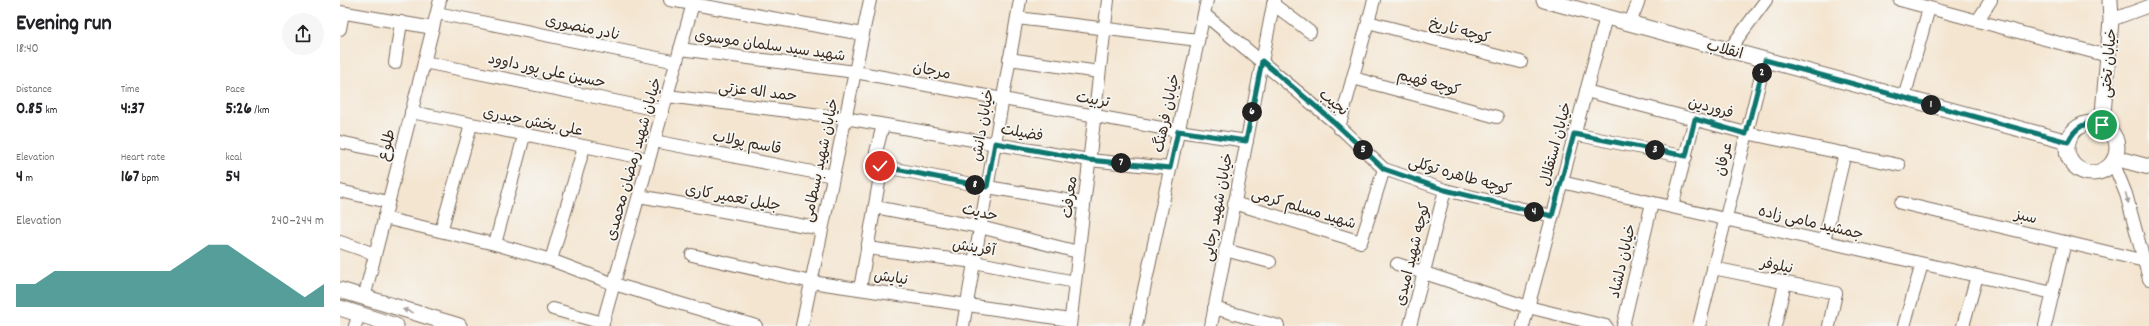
<!DOCTYPE html>
<html lang="en">
<head>
<meta charset="utf-8">
<style>
  :root { --surface:#fff; --page:#f6f6f6; --text:#202124; --muted:#757577; --accent:#0f766e }
  body { margin:0; font-family:Dekko,"Playpen Sans Arabic",sans-serif; background:var(--page); color:var(--text); height:100vh; display:flex; flex-direction:column; font-size:15px; white-space:nowrap }
  * { box-sizing:border-box; margin:0 }
  p { font-size:13px; color:var(--muted) }
  .icon { flex:none; width:22px; height:22px; fill:none; stroke:currentColor; stroke-width:2; stroke-linecap:round; stroke-linejoin:round }
  .map { position:relative; flex:1; overflow:hidden }
  .sheet { display:flex; flex-direction:column; background:var(--surface); width:340px }
  .sheet>* { flex:none }
  .pin { position:absolute; display:grid; place-items:center; width:34px; height:34px; color:#fff; margin:-17px; border:2px solid #fff; border-radius:50%; box-shadow:0 1px 4px #0007 }
  .km { position:absolute; width:20px; height:20px; margin:-10px; border-radius:50%; background:#222; color:#fff; font-size:11px; line-height:20px; text-align:center }
  .round { display:grid; place-items:center; flex:none; width:42px; height:42px; border-radius:21px; background:var(--page) }
  .headline { display:flex; align-items:center; justify-content:space-between; height:68px; padding:0 16px }
  h1 { font-size:22px; font-weight:700; line-height:30px }
  .metrics { display:grid; grid-template-columns:repeat(3,1fr); gap:6px; height:68px; padding:4px 16px }
  .metrics div { display:grid; align-content:center }
  .metrics b { font-size:17px; font-weight:700 }
  .metrics small { font-size:11px; font-weight:400 }
  .metrics p { font-size:11px }
  .chart { height:112px; padding:8px 16px }
  .chart p { display:flex; justify-content:space-between }
  .chart svg { width:100%; height:72px; margin-top:4px; fill:var(--accent); opacity:.7 }
  main { display:flex; flex:1; min-height:0 }
  .map>svg:first-child { display:block }
  .lines { fill:none; stroke-linecap:round; stroke-linejoin:round }
  .minor-casing { stroke:#7c6b5c; stroke-width:14 }
  .major-casing { stroke:#7c6b5c; stroke-width:17 }
  .minor { stroke:#fff; stroke-width:12 }
  .major { stroke:#fff; stroke-width:15 }
  .oneway { fill:#a79f9a }
  .route-casing { stroke:#fff; stroke-width:8 }
  .route { stroke:#0f766e; stroke-width:5 }
  .labels { text-anchor:middle; stroke-width:3.5; stroke-linejoin:round; paint-order:stroke }
  .street-label { font-size:15px; fill:#3b2a1e; stroke:#f6f6f2 }
</style>
</head>
<body>
<main>
<section class="sheet">
<div class="headline"><div><h1>Evening run</h1><p>18:40</p></div><a class="round"><svg class="icon" aria-label="share" viewBox="0 0 24 24"><path d="M12 15V3M7 8l5-5 5 5M5 13v7h14v-7"/></svg></a></div>
<div class="metrics">
<div><p>Distance</p><b>0.85<small> km</small></b></div>
<div><p>Time</p><b>4:37</b></div>
<div><p>Pace</p><b>5:26<small> /km</small></b></div>
</div>
<div class="metrics">
<div><p>Elevation</p><b>4<small> m</small></b></div>
<div><p>Heart rate</p><b>167<small> bpm</small></b></div>
<div><p>kcal</p><b>54</b></div>
</div>
<div class="chart"><p><span>Elevation</span>240–244 m</p>
<svg viewBox="0 0 160 44" preserveAspectRatio="none"><path d="M0 44V30L10 30L20 22L30 22L40 22L50 22L60 22L70 22L80 22L90 14L100 6L110 6L120 14L130 22L140 30L150 38L160 30V44z"/></svg>
</div>
</section>
<div class="map">
<svg width="1809" height="326" viewBox="0 0 1809 326">
  <rect width="100%" height="100%" fill="#f6f6f2"/>
  <filter id="ink" filterUnits="userSpaceOnUse"><feTurbulence type="fractalNoise" baseFrequency=".025" numOctaves="2"/><feDisplacementMap in="SourceGraphic" scale="8" xChannelSelector="R" yChannelSelector="G"/><feConvolveMatrix kernelMatrix="1 2 1 2 8 2 1 2 1" color-interpolation-filters="sRGB"/></filter>
  <filter id="wash" filterUnits="userSpaceOnUse"><feTurbulence type="fractalNoise" baseFrequency=".012" numOctaves="4" result="noise"/><feDisplacementMap in="SourceGraphic" scale="16" xChannelSelector="R" yChannelSelector="G"/><feGaussianBlur stdDeviation="0.9" result="paint"/><feColorMatrix in="noise" values="0 0 0 0 0 0 0 0 0 0 0 0 0 0 0 0 0 1.4 0 .05"/><feComposite in="paint" operator="in"/></filter>
  <g filter="url(#wash)">
    <rect width="100%" height="100%" fill="#f4e5d0"/>
  </g>
  <g filter="url(#ink)">
    <g class="lines">
      <!-- minor casing -->
      <g class="minor-casing">
        <g id="minor">
          <polyline points="330,0 523,34"/>
          <polyline points="1560,0 1768,56"/>
          <polyline points="933,4 970,32"/>
          <polyline points="0,12 93,28"/>
          <polyline points="97,13 337,62"/>
          <polyline points="864,14 994,122 1044,169 1105,190 1212,216"/>
          <polyline points="677,18 858,40"/>
          <polyline points="1638,20 1651,0"/>
          <polyline points="1771,20 1809,6"/>
          <polyline points="1028,22 1181,62"/>
          <polyline points="1290,23 1299,0"/>
          <polyline points="0,29 3,13"/>
          <polyline points="340,49 515,72 838,131 907,141"/>
          <polyline points="1389,50 1426,0"/>
          <polyline points="669,59 759,72"/>
          <polyline points="84,62 323,111"/>
          <polyline points="55,63 61,22"/>
          <polyline points="1013,78 1157,117"/>
          <polyline points="1246,91 1406,133 1559,165"/>
          <polyline points="327,96 505,118 749,160 830,168"/>
          <polyline points="1564,98 1589,8"/>
          <polyline points="71,112 309,159"/>
          <polyline points="999,128 1034,0"/>
          <polyline points="1234,134 1346,157"/>
          <polyline points="314,141 493,176"/>
          <polyline points="0,142 60,155"/>
          <polyline points="1773,162 1786,194 1809,279"/>
          <polyline points="540,166 647,187 744,203"/>
          <polyline points="1221,182 1713,293"/>
          <polyline points="0,191 48,202"/>
          <polyline points="299,196 482,229"/>
          <polyline points="894,203 1021,242 1044,169"/>
          <polyline points="1561,203 1809,262"/>
          <polyline points="535,207 640,227 738,252"/>
          <polyline points="1332,207 1355,119"/>
          <polyline points="44,218 155,244 211,260 274,284 416,326"/>
          <polyline points="101,231 131,125"/>
          <polyline points="1484,241 1505,153"/>
          <polyline points="0,242 35,254"/>
          <polyline points="155,244 184,136"/>
          <polyline points="527,248 634,262 735,282"/>
          <polyline points="885,250 930,262"/>
          <polyline points="352,255 471,282 730,320"/>
          <polyline points="211,260 244,147"/>
          <polyline points="1057,264 1188,307 1266,326"/>
          <polyline points="1373,268 1496,293 1489,326"/>
          <polyline points="520,289 541,171 536,152 543,125"/>
          <polyline points="24,298 100,0"/>
          <polyline points="874,308 938,326"/>
          <polyline points="213,309 263,323"/>
          <polyline points="15,326 19,314"/>
          <polyline points="262,326 354,0"/>
          <polyline points="462,326 530,0"/>
          <polyline points="623,326 680,0"/>
          <polyline points="730,326 768,0"/>
          <polyline points="796,326 867,0"/>
          <polyline points="871,326 934,0"/>
          <polyline points="1070,326 1105,190"/>
          <polyline points="1183,326 1266,17"/>
          <polyline points="1283,326 1312,203"/>
          <polyline points="1359,326 1425,60"/>
          <polyline points="1435,326 1445,283"/>
          <polyline points="1564,326 1582,264"/>
          <polyline points="1623,326 1637,276"/>
          <polyline points="1705,326 1725,242"/>
        </g>
      </g>
      <!-- major casing -->
      <g class="major-casing">
        <g id="major">
          <polyline points="1204,0 1728,142"/>
          <circle cx="1752" cy="148" r="25"/>
          <polyline points="1762,125 1771,20 1770,0"/>
          <polyline points="1775,158 1809,167"/>
          <polyline points="0,290 119,326"/>
          <polyline points="0,308 56,326"/>
        </g>
      </g>
      <!-- minor -->
      <use href="#minor" class="minor"/>
      <!-- major -->
      <use href="#major" class="major"/>
    </g>
    <!-- one-way arrows -->
    <defs><path id="oneway-solid" d="M-6-.8H1V-3.2L6.5 0L1 3.2V.8H-6Z"/></defs>
    <g class="oneway">
      <use href="#oneway-solid" transform="translate(1787 198) rotate(74)"/>
      <use href="#oneway-solid" transform="translate(68 311) rotate(-163)"/>
    </g>
  </g>
  <g class="lines" filter="url(#ink)">
    <!-- route casing -->
    <g class="route-casing">
      <path id="route" d="M 540,166 L 647,187 L 655,143 L 749,160 L 830,168 L 838,131 L 906,141 L 922,61 L 994,122 L 1044,169 L 1105,190 L 1212,216 L 1234,134 L 1346,156 L 1355,119 L 1406,134 L 1425,60 L 1728,142 C 1734,129 1747,118 1762,125"/>
    </g>
    <!-- route -->
    <use href="#route" class="route"/>
  </g>
  <g class="labels">
    <!-- street labels -->
    <g class="street-label">
      <text transform="translate(243 27) rotate(12)" y="5">نادر منصوری</text>
      <text transform="translate(1120 30) rotate(15)" y="5">کوچه تاریخ</text>
      <text transform="translate(430 45) rotate(8)" y="5">شهید سید سلمان موسوی</text>
      <text transform="translate(1385 49) rotate(15)" y="5">انقلاب</text>
      <text transform="translate(1768 63) rotate(-85)" y="5">خیابان تختی</text>
      <text transform="translate(207 70) rotate(12)" y="5">حسین علی پور داوود</text>
      <text transform="translate(592 70) rotate(11)" y="5">مرجان</text>
      <text transform="translate(1089 82) rotate(15)" y="5">کوچه فهیم</text>
      <text transform="translate(418 91) rotate(7)" y="5">حمد اله عزتی</text>
      <text transform="translate(753 99) rotate(10)" y="5">تربیت</text>
      <text transform="translate(994 102) rotate(40)" y="5">نجیب</text>
      <text transform="translate(1371 107) rotate(15)" y="5">فروردین</text>
      <text transform="translate(826 113) rotate(-78)" y="5">خیابان فرهنگ</text>
      <text transform="translate(193 121) rotate(11)" y="5">علی بخش حیدری</text>
      <text transform="translate(642 125) rotate(-80)" y="5">خیابان دانش</text>
      <text transform="translate(682 132) rotate(10)" y="5">فضیلت</text>
      <text transform="translate(407 142) rotate(11)" y="5">قاسم پولاب</text>
      <text transform="translate(1215 144) rotate(-75)" y="5">خیابان استقلال</text>
      <text transform="translate(46 145) rotate(-76)" y="5">طلوع</text>
      <text transform="translate(293 159) rotate(-74)" y="5">خیابان شهید رمضان محمدی</text>
      <text transform="translate(1383 159) rotate(-76)" y="5">عرفان</text>
      <text transform="translate(480 160) rotate(-78)" y="5">خیابان شهید بسطامی</text>
      <text transform="translate(1120 175) rotate(16)" y="5">کوچه طاهره توکلی</text>
      <text transform="translate(393 197) rotate(10)" y="5">جلیل تعمیر کاری</text>
      <text transform="translate(729 197) rotate(-83)" y="5">معرفت</text>
      <text transform="translate(877 207) rotate(-79)" y="5">خیابان شهید رجایی</text>
      <text transform="translate(964 208) rotate(17)" y="5">شهید مسلم کرمی</text>
      <text transform="translate(640 212) rotate(12)" y="5">حدیث</text>
      <text transform="translate(1686 216) rotate(13)" y="5">سبز</text>
      <text transform="translate(1471 222) rotate(13)" y="5">جمشید مامی زاده</text>
      <text transform="translate(634 247) rotate(9)" y="5">آفرینش</text>
      <text transform="translate(1072 254) rotate(-76)" y="5">کوچه شهید امیدی</text>
      <text transform="translate(1282 261) rotate(-77)" y="5">خیابان دلشاد</text>
      <text transform="translate(1437 265) rotate(11)" y="5">نیلوفر</text>
      <text transform="translate(551 277) rotate(8)" y="5">نیایش</text>
    </g>
  </g>
</svg>
<div class="pin" style="left:1762px;top:125px;background:#1e9e55"><svg class="icon" aria-label="arrive" viewBox="0 0 24 24"><path d="M6 21V4h12l-3 4 3 4H6"/></svg></div>
<div class="pin" style="left:540px;top:166px;background:#d93025"><svg class="icon" aria-label="check" viewBox="0 0 24 24"><path d="M5 12l5 5 9-10"/></svg></div>
<b class="km" style="left:1591px;top:105px">1</b>
<b class="km" style="left:1422px;top:73px">2</b>
<b class="km" style="left:1315px;top:150px">3</b>
<b class="km" style="left:1194px;top:212px">4</b>
<b class="km" style="left:1023px;top:150px">5</b>
<b class="km" style="left:912px;top:112px">6</b>
<b class="km" style="left:781px;top:163px">7</b>
<b class="km" style="left:635px;top:185px">8</b>
</div>
</main>
</body>
</html>
